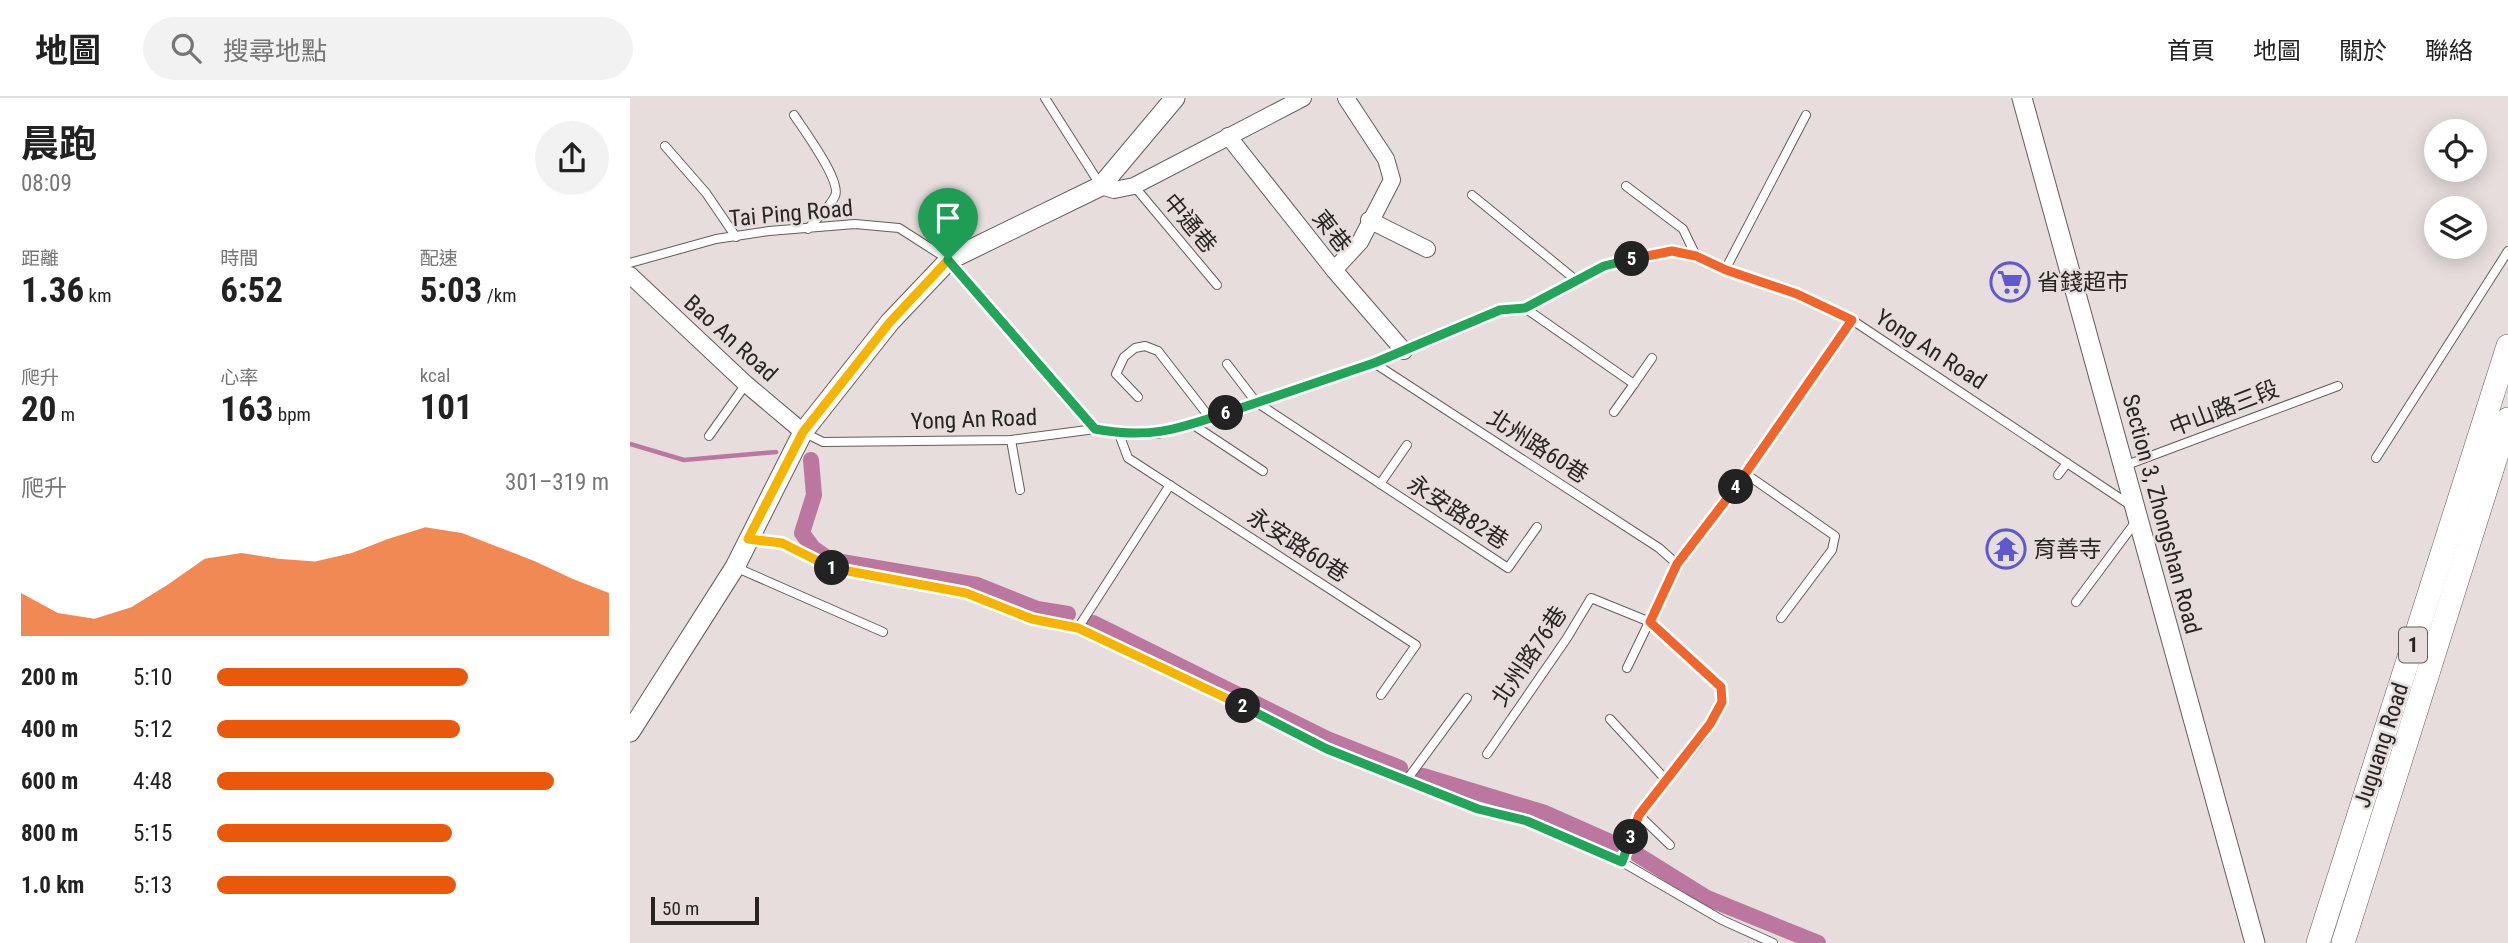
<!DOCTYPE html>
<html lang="zh-TW">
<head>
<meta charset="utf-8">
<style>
  :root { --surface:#fff; --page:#f2f2f2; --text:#222; --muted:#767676; --line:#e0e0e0; --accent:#ea580c }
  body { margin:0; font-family:"Roboto Condensed","Noto Sans TC",sans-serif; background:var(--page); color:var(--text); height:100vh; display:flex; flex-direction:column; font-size:26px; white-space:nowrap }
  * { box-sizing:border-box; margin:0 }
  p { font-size:23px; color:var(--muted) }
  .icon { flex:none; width:38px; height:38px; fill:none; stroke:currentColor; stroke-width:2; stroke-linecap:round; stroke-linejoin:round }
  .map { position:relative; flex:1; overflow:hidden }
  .side { display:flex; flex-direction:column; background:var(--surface); width:630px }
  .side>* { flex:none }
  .buttons { position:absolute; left:1794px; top:21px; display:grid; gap:14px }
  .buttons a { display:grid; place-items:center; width:63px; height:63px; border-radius:50%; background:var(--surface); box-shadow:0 4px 18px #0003; font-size:35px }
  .scale { position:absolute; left:21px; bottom:18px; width:108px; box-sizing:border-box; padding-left:7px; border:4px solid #272423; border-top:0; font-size:19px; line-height:24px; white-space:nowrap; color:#272423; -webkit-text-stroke:5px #e6dddc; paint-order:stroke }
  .pin { position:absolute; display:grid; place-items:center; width:60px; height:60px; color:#fff; margin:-72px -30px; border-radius:50% 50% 50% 0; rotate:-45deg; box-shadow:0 0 7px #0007 }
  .pin .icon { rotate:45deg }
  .km { position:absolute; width:35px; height:35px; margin:-18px; border-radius:50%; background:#222; color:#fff; font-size:19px; line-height:35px; text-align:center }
  .round { display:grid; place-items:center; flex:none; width:74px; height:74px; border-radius:37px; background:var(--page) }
  .head { display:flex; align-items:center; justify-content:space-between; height:119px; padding:0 21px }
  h1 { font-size:38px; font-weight:700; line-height:52px }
  .stats { display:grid; grid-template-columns:repeat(3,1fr); gap:10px; height:119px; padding:7px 21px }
  .stats div { display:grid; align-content:center }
  .stats b { font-size:35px; font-weight:700 }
  .stats small { font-size:19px; font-weight:400 }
  .stats p { font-size:19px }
  .chart { height:196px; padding:14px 21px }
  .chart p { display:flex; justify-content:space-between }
  .chart svg { width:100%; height:126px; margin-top:7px; fill:var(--accent); opacity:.7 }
  ul { padding:0 21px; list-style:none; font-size:23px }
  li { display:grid; grid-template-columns:112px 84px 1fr; align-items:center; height:52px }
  li i { height:18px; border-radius:9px; background:var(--accent) }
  header { display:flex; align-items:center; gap:42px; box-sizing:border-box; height:98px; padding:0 35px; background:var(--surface); border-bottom:2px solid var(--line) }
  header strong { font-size:33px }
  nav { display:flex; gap:38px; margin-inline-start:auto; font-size:24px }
  .search { width:490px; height:63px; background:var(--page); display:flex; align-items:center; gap:18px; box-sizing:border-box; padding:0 24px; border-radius:38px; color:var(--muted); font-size:26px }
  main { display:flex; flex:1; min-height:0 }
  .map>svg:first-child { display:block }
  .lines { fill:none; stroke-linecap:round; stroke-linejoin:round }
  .stream { stroke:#bc77a0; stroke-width:4.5 }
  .canal { stroke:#bc77a0; stroke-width:16 }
  .service-casing { stroke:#645d5c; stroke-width:10 }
  .minor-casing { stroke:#645d5c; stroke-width:18 }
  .tertiary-casing { stroke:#645d5c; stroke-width:21 }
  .primary-casing { stroke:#645d5c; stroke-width:24 }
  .service { stroke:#fff; stroke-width:8 }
  .minor { stroke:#fff; stroke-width:16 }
  .tertiary { stroke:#fff; stroke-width:19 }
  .primary { stroke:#fff; stroke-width:23 }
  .split-1-casing { stroke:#fff; stroke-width:14 }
  .split-2-casing { stroke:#fff; stroke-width:14 }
  .split-3-casing { stroke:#fff; stroke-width:14 }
  .split-4-casing { stroke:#fff; stroke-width:14 }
  .split-5-casing { stroke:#fff; stroke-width:14 }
  .split-6-casing { stroke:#fff; stroke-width:14 }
  .split-7-casing { stroke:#fff; stroke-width:14 }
  .split-1 { stroke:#f5b400; stroke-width:9 }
  .split-2 { stroke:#f5b400; stroke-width:9 }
  .split-3 { stroke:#22a559; stroke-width:9 }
  .split-4 { stroke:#f0652b; stroke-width:9 }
  .split-5 { stroke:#f0652b; stroke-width:9 }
  .split-6 { stroke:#22a559; stroke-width:9 }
  .split-7 { stroke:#22a559; stroke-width:9 }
  .labels { text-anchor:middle; stroke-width:5; stroke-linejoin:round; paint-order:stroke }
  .shield { fill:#e6dddc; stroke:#605c5a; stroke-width:2 }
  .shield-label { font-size:21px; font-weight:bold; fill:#272423 }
  .street-label { font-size:23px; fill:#272423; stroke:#e6dddc }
  .poi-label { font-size:23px; fill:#272423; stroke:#e6dddc; text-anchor:start }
</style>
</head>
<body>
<header>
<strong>地圖</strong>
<div class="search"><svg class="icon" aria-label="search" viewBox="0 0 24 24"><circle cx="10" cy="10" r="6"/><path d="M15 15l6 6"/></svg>搜尋地點</div>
<nav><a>首頁</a><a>地圖</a><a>關於</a><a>聯絡</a></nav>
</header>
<main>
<section class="side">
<div class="head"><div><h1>晨跑</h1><p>08:09</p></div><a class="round"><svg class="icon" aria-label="share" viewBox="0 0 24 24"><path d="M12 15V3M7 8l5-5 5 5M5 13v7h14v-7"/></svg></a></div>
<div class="stats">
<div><p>距離</p><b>1.36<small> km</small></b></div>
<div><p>時間</p><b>6:52</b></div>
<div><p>配速</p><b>5:03<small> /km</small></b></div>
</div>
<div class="stats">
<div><p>爬升</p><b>20<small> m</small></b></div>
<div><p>心率</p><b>163<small> bpm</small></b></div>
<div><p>kcal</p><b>101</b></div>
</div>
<div class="chart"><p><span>爬升</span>301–319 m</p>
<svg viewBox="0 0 160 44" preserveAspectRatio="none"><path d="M0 44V29L10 36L20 38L30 34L40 26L50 17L60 15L70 17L80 18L90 15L100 10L110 6L120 8L130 13L140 18L150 24L160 29V44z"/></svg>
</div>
<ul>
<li><b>200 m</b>5:10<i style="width:64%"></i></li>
<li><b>400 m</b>5:12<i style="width:62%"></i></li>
<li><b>600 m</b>4:48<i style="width:86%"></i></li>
<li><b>800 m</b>5:15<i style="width:60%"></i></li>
<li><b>1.0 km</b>5:13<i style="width:61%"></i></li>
</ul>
</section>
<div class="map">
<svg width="1878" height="845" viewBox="0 0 1878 845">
  <rect width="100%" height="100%" fill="#e6dddc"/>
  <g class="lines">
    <!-- stream -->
    <polyline class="stream" points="0,346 54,362 146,354"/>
    <!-- canal -->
    <g class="canal">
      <polyline points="181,362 184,397 172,435 183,450 200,462 347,487 407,511 438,516"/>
      <polyline points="463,525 697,641 770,670"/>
      <polyline points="793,678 915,715 985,746"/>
      <polyline points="1008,757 1077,800 1188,845"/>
    </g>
    <!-- service casing -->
    <g class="service-casing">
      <g id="service">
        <polyline points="415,0 471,88"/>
        <path d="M 164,17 C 173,31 212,83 205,98 C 200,109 186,121 178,131"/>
        <polyline points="35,48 76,95 106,139"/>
        <polyline points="504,88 587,187"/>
        <polyline points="996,88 1053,131 1066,158"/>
        <polyline points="842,97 947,183"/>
        <polyline points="0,165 86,141 139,133 225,126 269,130 319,162 465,331"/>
        <polyline points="1095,172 1176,17"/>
        <polyline points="895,210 1004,286 984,314"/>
        <polyline points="744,265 1029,450 1047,466"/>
        <polyline points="597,266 626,304 878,470 907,429"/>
        <polyline points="1004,286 1022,260"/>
        <polyline points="508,299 486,276 494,259 505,250 515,248 528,253 580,320"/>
        <polyline points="562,326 633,373"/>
        <polyline points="175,335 193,344 381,342 465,331 489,336 528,336 744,265 870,212 895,210 974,168 1042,153 1066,158 1095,172 1167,196 1222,222 1500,407"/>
        <polyline points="489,336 498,360 786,547 751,597"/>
        <polyline points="79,338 116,286"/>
        <polyline points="381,342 390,392"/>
        <polyline points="1746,360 1878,153"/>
        <polyline points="1494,368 1708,288"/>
        <polyline points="1116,376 1205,438 1202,452 1151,520"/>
        <polyline points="1428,377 1437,365"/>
        <polyline points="750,386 777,347"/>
        <polyline points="122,441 152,445 204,471 336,495 403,521 448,530 577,589 697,651 848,711 897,723 992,764 1092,822 1143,845"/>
        <polyline points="105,469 253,534"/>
        <polyline points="1446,504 1507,422"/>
        <polyline points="448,530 540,387"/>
        <polyline points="997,570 1047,466 1116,376 1222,222"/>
        <polyline points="980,621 1037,683"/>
        <path d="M 857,656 L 937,540 L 961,500 L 1020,524 L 1091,589 C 1095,634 1029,680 1009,719 C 1001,733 997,749 992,764"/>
        <polyline points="776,683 837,600"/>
        <polyline points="1009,717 1040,747"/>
      </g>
    </g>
    <!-- minor casing -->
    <g class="minor-casing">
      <g id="minor">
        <polyline points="598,38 704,172 774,253"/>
        <polyline points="471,88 484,92 504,88 673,0"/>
        <polyline points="739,122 797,151"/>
        <polyline points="704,172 730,144 762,82 756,61 716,0"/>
        <polyline points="0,177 116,286 173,334"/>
      </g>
    </g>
    <!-- tertiary casing -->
    <g class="tertiary-casing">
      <g id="tertiary">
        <polyline points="1392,0 1625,845"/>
        <polyline points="0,634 105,469 173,334 260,224 319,162 471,88 545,0"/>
      </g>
    </g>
    <!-- primary casing -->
    <g class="primary-casing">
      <g id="primary">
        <polyline points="1688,845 1878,248"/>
        <polyline points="1713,845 1878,321"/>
      </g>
    </g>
    <!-- service -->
    <use href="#service" class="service"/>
    <!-- minor -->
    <use href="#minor" class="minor"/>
    <!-- tertiary -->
    <use href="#tertiary" class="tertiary"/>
    <!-- primary -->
    <use href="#primary" class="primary"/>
  </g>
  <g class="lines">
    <!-- split-1 casing -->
    <g class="split-1-casing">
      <polyline id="split-1" points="202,470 152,445 118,441 173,334 260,224 318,162"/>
    </g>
    <!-- split-2 casing -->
    <g class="split-2-casing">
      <polyline id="split-2" points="202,470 336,495 402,521 448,530 613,608"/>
    </g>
    <!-- split-3 casing -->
    <g class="split-3-casing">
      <polyline id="split-3" points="613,608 697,651 848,711 897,723 992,764 1001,739"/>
    </g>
    <!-- split-4 casing -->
    <g class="split-4-casing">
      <polyline id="split-4" points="1001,739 1009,717 1080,626 1092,604 1091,589 1020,524 1047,466 1106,389"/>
    </g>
    <!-- split-5 casing -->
    <g class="split-5-casing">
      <polyline id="split-5" points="1002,161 1042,153 1066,158 1096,172 1167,196 1222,222 1106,389"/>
    </g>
    <!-- split-6 casing -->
    <g class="split-6-casing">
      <polyline id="split-6" points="596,315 744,265 870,212 895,210 974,168 1002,161"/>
    </g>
    <!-- split-7 casing -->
    <g class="split-7-casing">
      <path id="split-7" d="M 318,162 L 465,331 C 518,341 546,332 596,315"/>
    </g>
    <!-- split-1 -->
    <use href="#split-1" class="split-1"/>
    <!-- split-2 -->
    <use href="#split-2" class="split-2"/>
    <!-- split-3 -->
    <use href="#split-3" class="split-3"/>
    <!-- split-4 -->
    <use href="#split-4" class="split-4"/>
    <!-- split-5 -->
    <use href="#split-5" class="split-5"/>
    <!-- split-6 -->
    <use href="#split-6" class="split-6"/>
    <!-- split-7 -->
    <use href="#split-7" class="split-7"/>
  </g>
  <!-- icons -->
  <defs>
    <g id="supermarket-ring" transform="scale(2.0125)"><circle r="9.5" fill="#e6dddc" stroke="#5f59d1" stroke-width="1.5"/><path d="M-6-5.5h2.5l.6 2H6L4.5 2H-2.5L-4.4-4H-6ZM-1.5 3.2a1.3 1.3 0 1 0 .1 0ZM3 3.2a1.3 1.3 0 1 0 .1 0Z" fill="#5f59d1"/></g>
    <g id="temple-ring" transform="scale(2.0125)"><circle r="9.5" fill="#e6dddc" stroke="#5f59d1" stroke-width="1.5"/><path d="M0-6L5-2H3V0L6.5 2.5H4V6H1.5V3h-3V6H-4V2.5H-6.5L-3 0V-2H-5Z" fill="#5f59d1"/></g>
  </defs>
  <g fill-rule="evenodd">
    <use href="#supermarket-ring" x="1380" y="184"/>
    <use href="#temple-ring" x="1376" y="451"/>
  </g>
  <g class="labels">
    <!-- shield labels -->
    <rect class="shield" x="1769" y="529.5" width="28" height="35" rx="5"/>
    <g class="shield-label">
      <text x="1783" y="554">1</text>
    </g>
    <!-- street labels -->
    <g class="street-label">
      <text transform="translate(161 115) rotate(-5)" y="8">Tai Ping Road</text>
      <text transform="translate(560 125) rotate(50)" y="8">中通巷</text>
      <text transform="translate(702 133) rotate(52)" y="8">東巷</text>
      <text transform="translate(101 240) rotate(42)" y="8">Bao An Road</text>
      <text transform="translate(1301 251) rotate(33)" y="8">Yong An Road</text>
      <text transform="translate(1594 310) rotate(-21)" y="8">中山路三段</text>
      <text transform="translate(344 321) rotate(-2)" y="8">Yong An Road</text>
      <text transform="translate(908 348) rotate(33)" y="8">北州路60巷</text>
      <text transform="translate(828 414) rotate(33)" y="8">永安路82巷</text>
      <text transform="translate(1532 416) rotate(75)" y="8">Section 3, Zhongshan Road</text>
      <text transform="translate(668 447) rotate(33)" y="8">永安路60巷</text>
      <text transform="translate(899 558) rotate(-56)" y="8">北州路76巷</text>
      <text transform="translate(1751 647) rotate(-72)" y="8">Juguang Road</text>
    </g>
    <!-- poi labels -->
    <g class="poi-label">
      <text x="1407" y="192">省錢超市</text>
      <text x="1403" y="459">育善寺</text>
    </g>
  </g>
</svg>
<div class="buttons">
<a><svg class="icon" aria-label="locate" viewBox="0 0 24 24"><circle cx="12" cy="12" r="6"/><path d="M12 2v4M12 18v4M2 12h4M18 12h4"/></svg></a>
<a><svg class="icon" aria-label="layers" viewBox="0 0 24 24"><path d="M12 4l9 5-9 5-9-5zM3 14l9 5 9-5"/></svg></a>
</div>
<div class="scale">50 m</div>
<div class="pin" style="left:318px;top:162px;background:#1e9e55"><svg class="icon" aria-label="arrive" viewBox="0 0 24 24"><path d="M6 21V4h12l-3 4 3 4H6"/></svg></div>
<b class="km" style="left:202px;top:470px">1</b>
<b class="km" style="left:613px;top:608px">2</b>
<b class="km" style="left:1001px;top:739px">3</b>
<b class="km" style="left:1106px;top:389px">4</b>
<b class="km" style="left:1002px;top:161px">5</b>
<b class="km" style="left:596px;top:315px">6</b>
</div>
</main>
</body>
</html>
